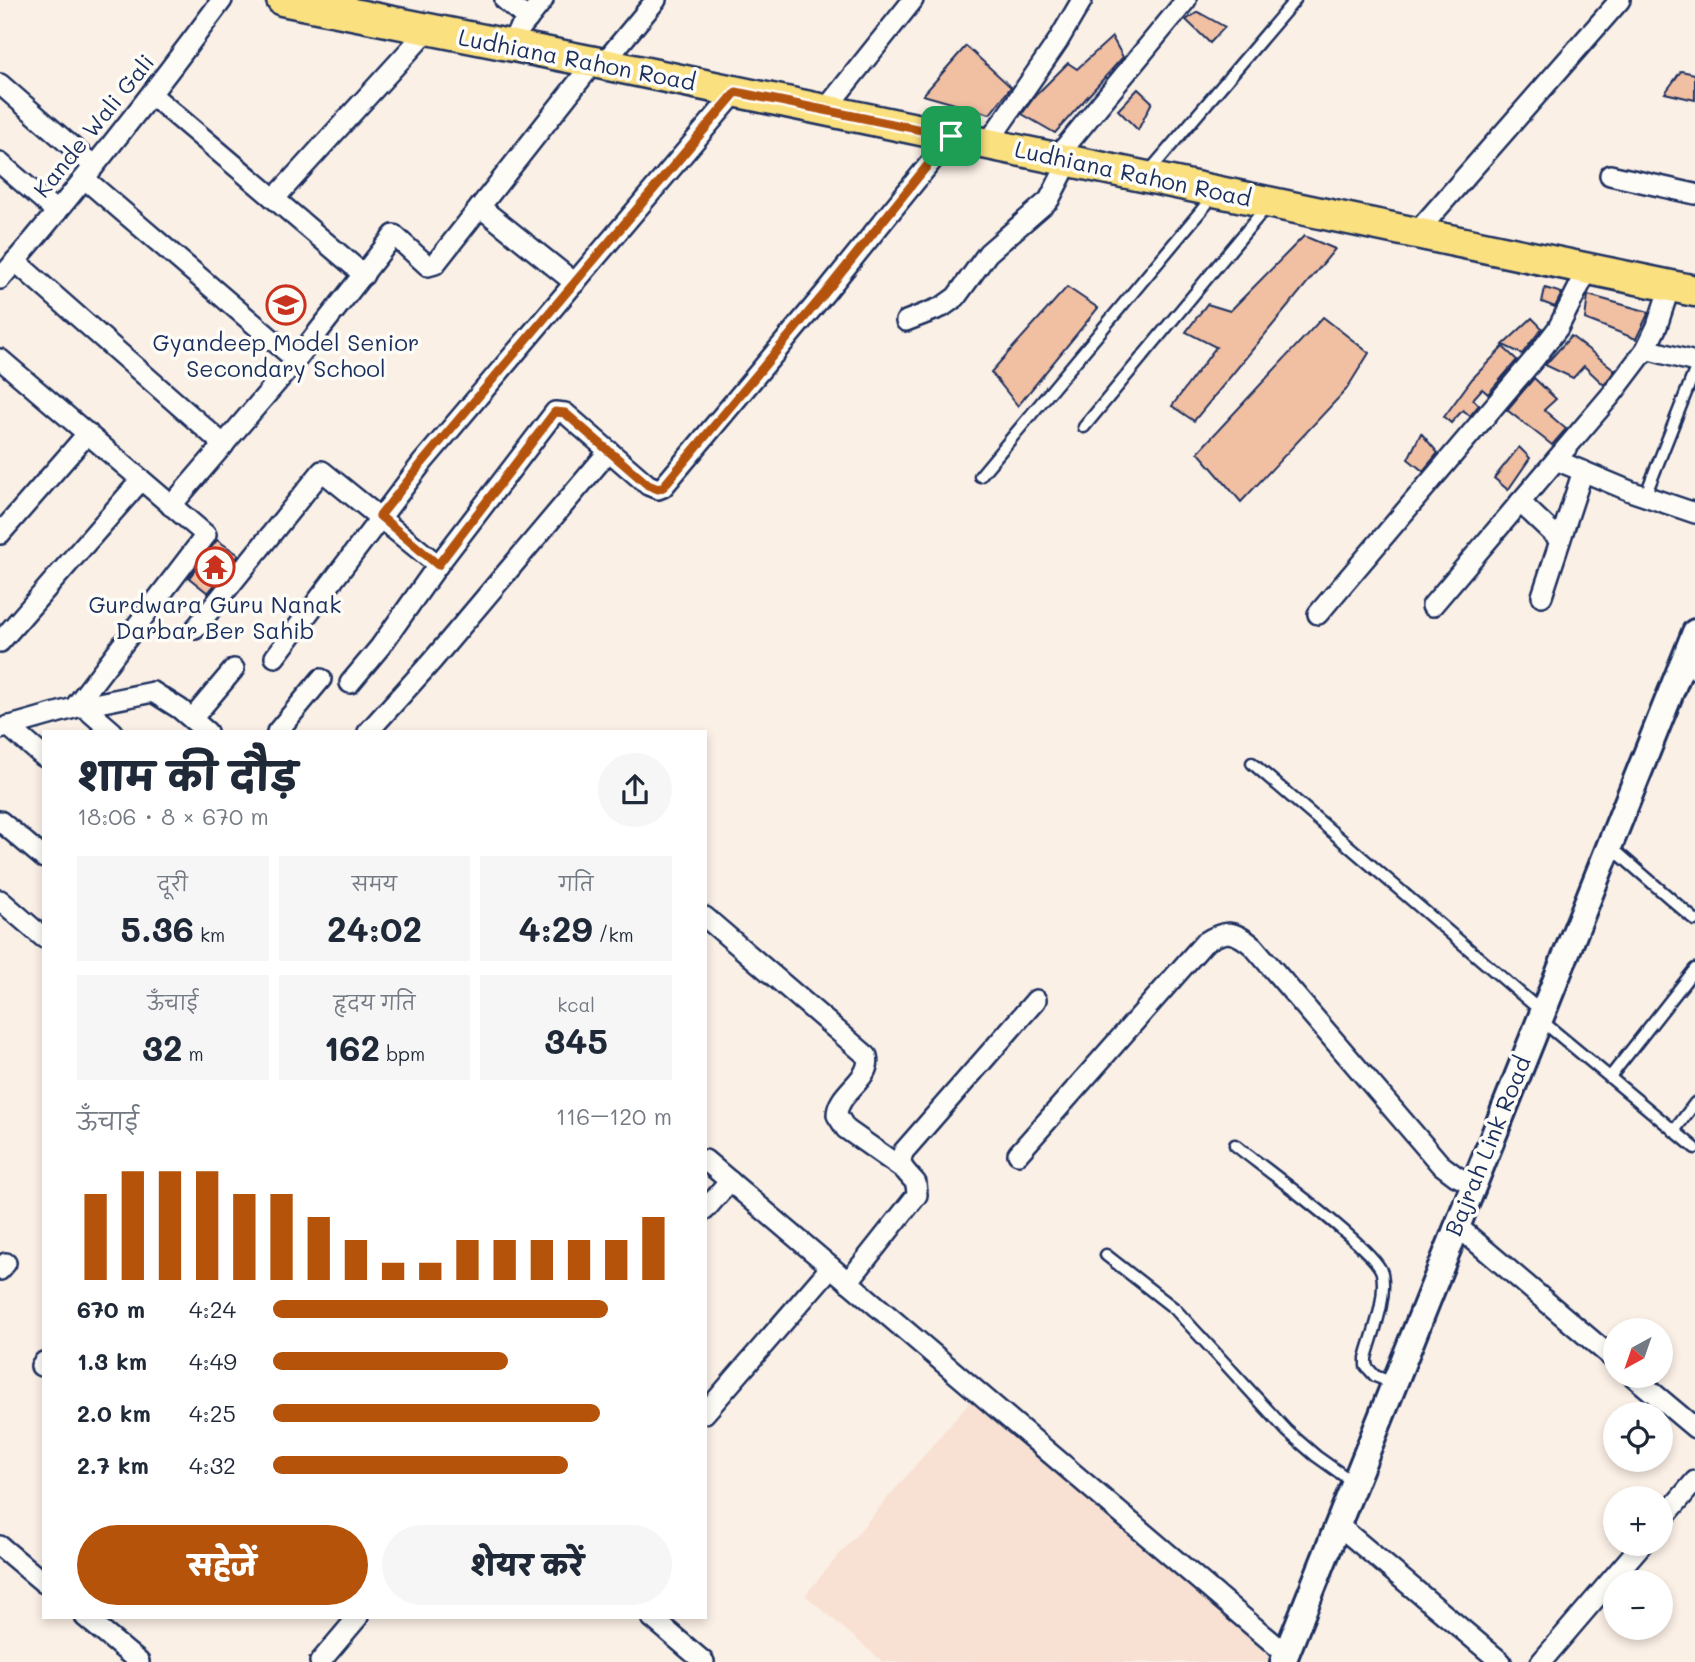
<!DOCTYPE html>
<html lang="hi">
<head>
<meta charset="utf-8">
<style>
  :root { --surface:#fff; --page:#f6f6f7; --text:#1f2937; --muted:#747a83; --accent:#b45309 }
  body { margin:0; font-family:Mali,"Playpen Sans Deva",sans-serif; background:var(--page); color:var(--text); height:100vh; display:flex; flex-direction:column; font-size:26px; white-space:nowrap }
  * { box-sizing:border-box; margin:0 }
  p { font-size:23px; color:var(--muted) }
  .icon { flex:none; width:38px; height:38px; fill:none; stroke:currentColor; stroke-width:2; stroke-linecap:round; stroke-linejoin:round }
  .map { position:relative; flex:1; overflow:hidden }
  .drawer { position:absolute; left:42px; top:730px; width:665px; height:889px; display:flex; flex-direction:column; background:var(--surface); border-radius:0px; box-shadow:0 4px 10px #0003 }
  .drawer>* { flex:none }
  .needle { width:46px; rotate:220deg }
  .controls { position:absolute; left:1603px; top:1318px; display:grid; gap:14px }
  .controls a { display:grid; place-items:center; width:70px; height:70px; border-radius:50%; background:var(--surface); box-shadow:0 4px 10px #0003; font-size:35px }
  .pin { position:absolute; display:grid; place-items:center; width:60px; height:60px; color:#fff; margin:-30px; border-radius:14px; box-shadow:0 4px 10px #0006 }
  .round { display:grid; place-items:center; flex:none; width:74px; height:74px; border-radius:37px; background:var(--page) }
  .overview { display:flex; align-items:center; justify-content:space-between; height:119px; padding:0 35px }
  h1 { font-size:38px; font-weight:800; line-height:52px }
  .stats { display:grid; grid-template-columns:repeat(3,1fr); gap:10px; height:119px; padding:7px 35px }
  .stats div { display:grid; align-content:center; border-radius:0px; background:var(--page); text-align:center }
  .stats b { font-size:35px; font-weight:800 }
  .stats small { font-size:19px; font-weight:400 }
  .stats p { font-size:19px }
  .chart { height:196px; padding:14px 35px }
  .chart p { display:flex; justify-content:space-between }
  .chart svg { width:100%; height:126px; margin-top:7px; stroke:var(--accent); stroke-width:6 }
  .primary-button { display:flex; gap:14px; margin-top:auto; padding:14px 35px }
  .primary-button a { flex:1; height:80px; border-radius:42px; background:var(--accent); color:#fff; font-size:28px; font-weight:800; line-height:80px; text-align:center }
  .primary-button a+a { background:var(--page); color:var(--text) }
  ul { padding:0 35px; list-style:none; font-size:23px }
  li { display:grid; grid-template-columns:112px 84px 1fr; align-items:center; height:52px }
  li i { height:18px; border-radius:9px; background:var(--accent) }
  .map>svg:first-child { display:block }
  .built { fill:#f8e1d2 }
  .building { fill:#f1bfa2; stroke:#1b2f5e; stroke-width:2 }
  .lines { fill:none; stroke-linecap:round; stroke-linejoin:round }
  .service-casing { stroke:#1b2f5e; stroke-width:15 }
  .minor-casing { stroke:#1b2f5e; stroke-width:24 }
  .tertiary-casing { stroke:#1b2f5e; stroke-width:30 }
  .primary-casing { stroke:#1b2f5e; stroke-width:35 }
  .service { stroke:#fdfcf7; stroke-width:10 }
  .minor { stroke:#fdfcf7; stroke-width:19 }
  .tertiary { stroke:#fdfcf7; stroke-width:24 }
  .primary { stroke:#fbe080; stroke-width:30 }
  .route-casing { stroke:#fff; stroke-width:14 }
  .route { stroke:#b45309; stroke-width:9 }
  .labels { text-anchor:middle; stroke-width:7; stroke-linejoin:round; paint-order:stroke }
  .street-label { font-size:23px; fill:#1b2f5e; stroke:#fdfcf7 }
  .poi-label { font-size:23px; fill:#1b2f5e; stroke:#fdfcf7 }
</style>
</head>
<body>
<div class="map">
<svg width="1695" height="1662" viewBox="0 0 1695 1662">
  <rect width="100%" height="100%" fill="#fbf0e6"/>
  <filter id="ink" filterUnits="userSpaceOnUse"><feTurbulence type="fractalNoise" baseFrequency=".0143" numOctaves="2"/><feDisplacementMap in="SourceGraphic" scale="14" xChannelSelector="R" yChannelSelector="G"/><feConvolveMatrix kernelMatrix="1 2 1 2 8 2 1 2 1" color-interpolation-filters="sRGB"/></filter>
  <g filter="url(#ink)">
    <!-- built -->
    <polygon class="built" points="976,1394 1278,1652 1274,1662 883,1662 805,1595"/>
    <!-- building -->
    <g class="building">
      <polygon points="1198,12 1225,27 1210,43 1186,20"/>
      <polygon points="1112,37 1123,57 1055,133 1022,114 1035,96 1068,63 1077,69"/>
      <polygon points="966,46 1011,87 990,114 923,95"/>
      <polygon points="1681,71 1695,74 1695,100 1665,93"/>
      <polygon points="1138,89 1152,102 1138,130 1118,110"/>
      <polygon points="1304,236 1335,249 1194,421 1172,406 1216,347 1186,332 1207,304 1230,311"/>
      <polygon points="1067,287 1098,308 1018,406 991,372"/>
      <polygon points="1545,288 1562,293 1555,307 1542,302"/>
      <polygon points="1588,295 1649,312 1636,339 1585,319"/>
      <polygon points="1323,317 1369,353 1346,390 1241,502 1198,452"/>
      <polygon points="1532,318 1542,328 1522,354 1503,345"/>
      <polygon points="1571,336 1615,370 1604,385 1584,366 1573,378 1545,365"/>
      <polygon points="1503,347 1517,360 1488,394 1482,389 1473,399 1479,405 1470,416 1463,410 1451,423 1444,417 1472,379"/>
      <polygon points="1534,378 1556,399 1544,410 1566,429 1552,445 1507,410"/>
      <polygon points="1421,433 1438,453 1423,471 1408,459"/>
      <polygon points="1519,447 1530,458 1508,490 1494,478"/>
      <polygon points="217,540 239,555 208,593 189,578"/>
    </g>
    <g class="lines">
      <!-- service casing -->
      <g class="service-casing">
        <g id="service">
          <polyline points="1147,174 1295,0"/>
          <polyline points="1084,427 1267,206"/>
          <polyline points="980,476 1215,194"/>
          <polyline points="1645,496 1695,370"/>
          <polyline points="1684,661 1695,674"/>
          <polyline points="1252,763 1542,1012"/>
          <polyline points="1611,847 1695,920"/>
          <polyline points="1542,1021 1695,1148"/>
          <polyline points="1610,1077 1695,969"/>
          <polyline points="1674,1131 1695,1103"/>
          <path d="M 1235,1145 C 1260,1165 1377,1250 1382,1273 C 1387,1300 1373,1332 1366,1358 L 1366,1366 L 1375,1376 L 1393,1383"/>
          <polyline points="1106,1255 1175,1309 1287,1431 1316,1456 1354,1483"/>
        </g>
      </g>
      <!-- minor casing -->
      <g class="minor-casing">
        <g id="minor">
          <polyline points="505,0 528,19"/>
          <polyline points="507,45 543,0"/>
          <polyline points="603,64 656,0"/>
          <polyline points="0,84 94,166"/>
          <polyline points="152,95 364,275"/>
          <polyline points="825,110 913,0"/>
          <polyline points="987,144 1058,41 1082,0"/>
          <polyline points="1056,158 1186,0"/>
          <polyline points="0,163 57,212"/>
          <polyline points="1610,175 1695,194"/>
          <polyline points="85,179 296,360"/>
          <polyline points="274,199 428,30"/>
          <polyline points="480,207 575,283"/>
          <polyline points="1416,233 1620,0"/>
          <polyline points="15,261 224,445"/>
          <path d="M 0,279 C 78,189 151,96 222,0"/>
          <polyline points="906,321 942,307 956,297 988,253 1049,200 1069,161"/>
          <polyline points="1646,349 1695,362"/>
          <polyline points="0,359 206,535 74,708"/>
          <polyline points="1556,460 1630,491 1695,513"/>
          <polyline points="1520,502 1560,540"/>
          <polyline points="171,506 296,360 394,235 428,266 435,264 594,62"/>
          <polyline points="0,534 88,433"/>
          <polyline points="1542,596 1583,471"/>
          <polyline points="1432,606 1612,394 1646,349 1657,326 1670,286"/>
          <polyline points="1318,614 1535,358 1558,328 1588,269"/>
          <polyline points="195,629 322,471 438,565"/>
          <polyline points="0,642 141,480"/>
          <polyline points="275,657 422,463 736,92"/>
          <polyline points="350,683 380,647 438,565 555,412 565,413 648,485 658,489 663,487 825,293 952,136"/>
          <polyline points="83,706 113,732"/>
          <polyline points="192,719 234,669"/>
          <polyline points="8,726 44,757"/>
          <polyline points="0,729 74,708 153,692 180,709 207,732"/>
          <polyline points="277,732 321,679"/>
          <polyline points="368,732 432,661 609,451"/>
          <polyline points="0,821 44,858"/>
          <polyline points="0,900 44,938"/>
          <path d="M 705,917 L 867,1056 C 873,1079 837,1092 837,1115 L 846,1129 L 903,1169"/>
          <path d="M 1018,1154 L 1204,943 C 1225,929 1234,930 1253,946 L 1440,1164 L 1456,1176 L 1473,1184"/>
          <polyline points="705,1160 1286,1654"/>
          <polyline points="705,1210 730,1181"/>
          <polyline points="1456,1225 1615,1360"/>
          <polyline points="0,1270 6,1263"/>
          <path d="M 848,1282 L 917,1195 L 916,1183 C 907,1172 896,1166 904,1151 L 1036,1000"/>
          <polyline points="41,1366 44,1362"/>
          <polyline points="1633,1376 1695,1428"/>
          <polyline points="705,1413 831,1267"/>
          <polyline points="1661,1521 1695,1481"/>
          <polyline points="1338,1525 1501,1662"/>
          <polyline points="0,1546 44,1583"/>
          <polyline points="85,1617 139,1662"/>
          <polyline points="651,1617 704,1662"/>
          <polyline points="320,1662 358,1617"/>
          <polyline points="1541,1662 1642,1544"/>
        </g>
      </g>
      <!-- tertiary casing -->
      <g class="tertiary-casing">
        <polyline id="tertiary" points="1283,1662 1695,632"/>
      </g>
      <!-- primary casing -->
      <g class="primary-casing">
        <polyline id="primary" points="282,0 594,62 1695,291"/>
      </g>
      <!-- service -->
      <use href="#service" class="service"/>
      <!-- minor -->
      <use href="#minor" class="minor"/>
      <!-- tertiary -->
      <use href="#tertiary" class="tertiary"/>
      <!-- primary -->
      <use href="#primary" class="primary"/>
    </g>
  </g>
  <g class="lines" filter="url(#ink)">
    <!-- route casing -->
    <g class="route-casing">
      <polygon id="route" points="736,92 951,136 825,293 663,487 658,489 648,485 565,413 555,412 438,565 380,516 422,463"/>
    </g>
    <!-- route -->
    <use href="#route" class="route"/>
  </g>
  <!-- icons -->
  <defs>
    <g id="school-ring" transform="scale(2.0125)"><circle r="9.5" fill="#fdfcf7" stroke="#c8321e" stroke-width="1.5"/><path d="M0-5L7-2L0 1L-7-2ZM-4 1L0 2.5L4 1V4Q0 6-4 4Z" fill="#c8321e"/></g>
    <g id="temple-ring" transform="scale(2.0125)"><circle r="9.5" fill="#fdfcf7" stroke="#c8321e" stroke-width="1.5"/><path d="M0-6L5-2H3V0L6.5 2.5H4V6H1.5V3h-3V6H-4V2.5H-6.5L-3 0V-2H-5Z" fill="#c8321e"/></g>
  </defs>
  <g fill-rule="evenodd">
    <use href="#school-ring" x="286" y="305"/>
    <use href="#temple-ring" x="215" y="567"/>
  </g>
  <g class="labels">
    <!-- street labels -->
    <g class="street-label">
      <text transform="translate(577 60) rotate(11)" y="8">Ludhiana Rahon Road</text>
      <text transform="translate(94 126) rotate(-51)" y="8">Kande Wali Gali</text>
      <text transform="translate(1133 174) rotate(12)" y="8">Ludhiana Rahon Road</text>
      <text transform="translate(1488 1146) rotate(-68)" y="8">Bajrah Link Road</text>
    </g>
    <!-- poi labels -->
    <g class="poi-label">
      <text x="286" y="351">Gyandeep Model Senior<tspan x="286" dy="26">Secondary School</tspan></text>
      <text x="215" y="613">Gurdwara Guru Nanak<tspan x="215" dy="26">Darbar Ber Sahib</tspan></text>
    </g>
  </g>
</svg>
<div class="controls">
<a><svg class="needle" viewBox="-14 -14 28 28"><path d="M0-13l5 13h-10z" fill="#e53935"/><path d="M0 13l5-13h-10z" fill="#747a83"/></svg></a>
<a><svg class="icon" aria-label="locate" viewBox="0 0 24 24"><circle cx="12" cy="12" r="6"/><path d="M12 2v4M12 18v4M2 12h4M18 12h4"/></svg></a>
<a>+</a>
<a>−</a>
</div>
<div class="pin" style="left:951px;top:136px;background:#1e9e55"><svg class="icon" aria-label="arrive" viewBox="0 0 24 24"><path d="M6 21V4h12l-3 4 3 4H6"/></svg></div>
<section class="drawer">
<div class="overview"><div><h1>शाम की दौड़</h1><p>18:06 · 8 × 670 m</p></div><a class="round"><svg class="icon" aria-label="share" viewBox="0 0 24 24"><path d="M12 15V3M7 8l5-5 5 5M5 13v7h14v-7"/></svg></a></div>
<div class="stats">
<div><p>दूरी</p><b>5.36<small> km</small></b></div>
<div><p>समय</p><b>24:02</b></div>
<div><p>गति</p><b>4:29<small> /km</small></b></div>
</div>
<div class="stats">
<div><p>ऊँचाई</p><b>32<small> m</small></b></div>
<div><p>हृदय गति</p><b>162<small> bpm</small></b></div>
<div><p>kcal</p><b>345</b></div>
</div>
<div class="chart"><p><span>ऊँचाई</span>116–120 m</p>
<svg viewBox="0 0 160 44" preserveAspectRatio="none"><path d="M5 44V14M15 44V6M25 44V6M35 44V6M45 44V14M55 44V14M65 44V22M75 44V30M85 44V38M95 44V38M105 44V30M115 44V30M125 44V30M135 44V30M145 44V30M155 44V22"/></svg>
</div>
<ul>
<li><b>670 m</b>4:24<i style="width:84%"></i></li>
<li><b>1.3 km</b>4:49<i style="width:59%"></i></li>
<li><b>2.0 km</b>4:25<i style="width:82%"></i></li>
<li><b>2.7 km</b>4:32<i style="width:74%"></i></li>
</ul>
<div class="primary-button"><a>सहेजें</a><a>शेयर करें</a></div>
</section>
</div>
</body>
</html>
